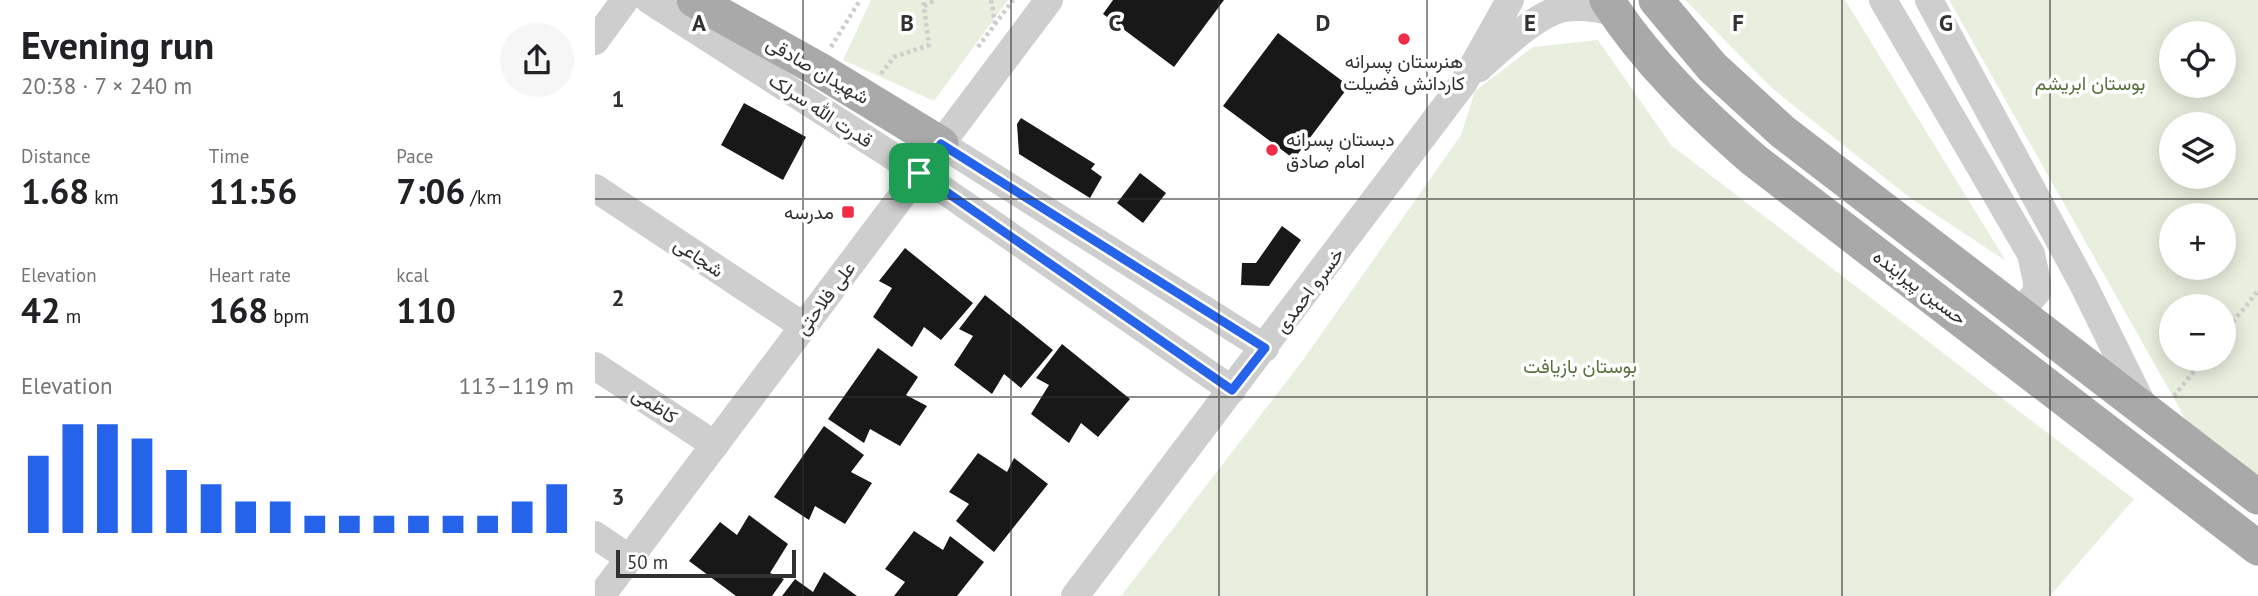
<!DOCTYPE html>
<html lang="en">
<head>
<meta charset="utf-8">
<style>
  :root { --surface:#fff; --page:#f6f6f6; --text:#202124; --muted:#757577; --accent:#2563eb }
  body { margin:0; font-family:"PT Sans",Vazirmatn,sans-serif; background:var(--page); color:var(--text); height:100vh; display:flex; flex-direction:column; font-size:26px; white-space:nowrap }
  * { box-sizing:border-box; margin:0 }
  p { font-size:23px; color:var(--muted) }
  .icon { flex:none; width:38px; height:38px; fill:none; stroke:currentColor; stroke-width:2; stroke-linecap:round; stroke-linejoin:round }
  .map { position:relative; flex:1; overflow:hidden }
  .sheet { display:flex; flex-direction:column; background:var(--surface); width:595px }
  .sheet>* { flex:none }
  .controls { position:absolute; left:1564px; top:21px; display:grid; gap:14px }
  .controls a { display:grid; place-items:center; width:77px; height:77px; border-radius:50%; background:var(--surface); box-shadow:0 4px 18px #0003; font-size:35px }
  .scale { position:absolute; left:21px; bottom:18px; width:180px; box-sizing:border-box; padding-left:7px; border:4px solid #313131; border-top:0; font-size:19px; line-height:24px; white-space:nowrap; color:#313131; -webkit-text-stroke:5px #fff; paint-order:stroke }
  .pin { position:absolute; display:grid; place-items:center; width:60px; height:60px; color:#fff; margin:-30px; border-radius:14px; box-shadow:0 4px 10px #0006 }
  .round { display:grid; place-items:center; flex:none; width:74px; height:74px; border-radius:37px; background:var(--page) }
  .headline { display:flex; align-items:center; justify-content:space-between; height:119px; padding:0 21px }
  h1 { font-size:38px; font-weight:800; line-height:52px }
  .figures { display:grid; grid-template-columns:repeat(3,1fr); gap:10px; height:119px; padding:7px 21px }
  .figures div { display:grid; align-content:center }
  .figures b { font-size:35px; font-weight:800 }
  .figures small { font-size:19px; font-weight:400 }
  .figures p { font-size:19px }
  .chart { height:196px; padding:14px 21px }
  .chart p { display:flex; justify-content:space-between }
  .chart svg { width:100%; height:126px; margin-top:7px; stroke:var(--accent); stroke-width:6 }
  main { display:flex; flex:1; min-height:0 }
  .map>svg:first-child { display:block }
  .green { fill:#e9efdf; fill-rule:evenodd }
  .building { fill:#181818 }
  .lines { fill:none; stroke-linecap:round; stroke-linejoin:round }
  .path { stroke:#cecece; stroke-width:4.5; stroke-dasharray:3.5 3.5; stroke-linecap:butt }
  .minor { stroke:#cecece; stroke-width:28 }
  .major { stroke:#a9a9a9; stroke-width:35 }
  .route-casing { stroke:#fff; stroke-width:14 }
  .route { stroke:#2563eb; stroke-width:9 }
  .grid { fill:none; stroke:#313131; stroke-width:2; stroke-opacity:0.55 }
  .poi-dot { fill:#f02c48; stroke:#fff; stroke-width:2.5 }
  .labels { text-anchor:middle; stroke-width:7; stroke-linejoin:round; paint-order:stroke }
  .poi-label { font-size:19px; fill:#313131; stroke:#fff }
  .street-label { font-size:19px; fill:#313131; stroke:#fff }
  .park-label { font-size:19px; fill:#58713b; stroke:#fff }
  .grid-label { font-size:23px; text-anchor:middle; font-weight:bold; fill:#313131; stroke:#fff; stroke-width:7; stroke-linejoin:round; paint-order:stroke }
</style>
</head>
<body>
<main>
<section class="sheet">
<div class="headline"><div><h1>Evening run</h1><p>20:38 · 7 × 240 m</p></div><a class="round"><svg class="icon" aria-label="share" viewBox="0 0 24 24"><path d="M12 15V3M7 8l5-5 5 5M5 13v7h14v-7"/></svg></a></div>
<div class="figures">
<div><p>Distance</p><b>1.68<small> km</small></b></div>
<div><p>Time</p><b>11:56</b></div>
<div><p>Pace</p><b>7:06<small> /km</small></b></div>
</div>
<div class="figures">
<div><p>Elevation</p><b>42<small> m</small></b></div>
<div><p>Heart rate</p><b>168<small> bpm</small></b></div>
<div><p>kcal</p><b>110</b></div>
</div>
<div class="chart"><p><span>Elevation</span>113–119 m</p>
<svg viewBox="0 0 160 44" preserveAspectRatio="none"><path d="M5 44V17M15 44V6M25 44V6M35 44V11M45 44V22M55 44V27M65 44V33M75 44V33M85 44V38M95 44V38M105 44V38M115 44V38M125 44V38M135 44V38M145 44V33M155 44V27"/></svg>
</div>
</section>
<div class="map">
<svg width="1663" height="596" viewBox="0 0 1663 596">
  <rect width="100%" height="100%" fill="#fff"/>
  <!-- green -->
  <g class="green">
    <polygon points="276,0 413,0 339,101 248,60"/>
    <polygon points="1090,0 1250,0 1411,261 1314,197 1179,90"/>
    <path d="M 1354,0 L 1663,0 L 1663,478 L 1595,427 ZM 1577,33 L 1629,33 L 1629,86 L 1577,86 ZM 1577,124 L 1629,124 L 1629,177 L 1577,177 ZM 1577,215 L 1629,215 L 1629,268 L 1577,268 ZM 1577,306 L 1629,306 L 1629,359 L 1577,359 Z"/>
    <polygon points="1003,40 1076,145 1539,499 1455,596 526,596 708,360 866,135 880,91 938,47"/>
  </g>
  <!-- building -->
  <g class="building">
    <polygon points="518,0 629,0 579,67 508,14"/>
    <polygon points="683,33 754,86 699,159 628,106"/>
    <polygon points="149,103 211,137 188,180 126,145"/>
    <polygon points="426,118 500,164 496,169 507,177 495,198 424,154 422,124"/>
    <polygon points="545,173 571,193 548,223 522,203"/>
    <polygon points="687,226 706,240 674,286 646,285 647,263 661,263"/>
    <polygon points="310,248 378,303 346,340 329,327 317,347 278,317 297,288 284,281"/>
    <polygon points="390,295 458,350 426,388 409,374 397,394 359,365 378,336 364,329"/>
    <polygon points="467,344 535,399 503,437 486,423 474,443 436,414 454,385 441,378"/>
    <polygon points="283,348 323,377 311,395 332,406 305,446 275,429 269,443 233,419"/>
    <polygon points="229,426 269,455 256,472 277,483 250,524 220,506 214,520 179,497"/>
    <polygon points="383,453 412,472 419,458 453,484 399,552 361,521 374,504 354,492"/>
    <polygon points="154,515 193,544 175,573 189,579 177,596 141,596 94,561 125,522 142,535"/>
    <polygon points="319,531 348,550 355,536 389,562 362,596 299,596 310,582 290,569"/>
    <polygon points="229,572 262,596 187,596 200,579 218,592"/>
  </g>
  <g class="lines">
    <!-- path -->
    <g class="path">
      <polyline points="396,0 400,23"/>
      <polyline points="329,6 340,0"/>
      <polyline points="236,47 265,0"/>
      <polyline points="383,47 418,0"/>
      <polyline points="286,74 299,57 334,45 328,0"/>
      <polyline points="1629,333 1663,291"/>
      <polyline points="1579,396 1609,359"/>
    </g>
    <!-- minor -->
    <g class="minor">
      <polyline points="54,0 324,173 637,390"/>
      <polyline points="1288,0 1436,254 1442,282 1442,292 1430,306 1411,304"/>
      <polyline points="1334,0 1488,284 1549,408"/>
      <polyline points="0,41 30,0"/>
      <path d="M 884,68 C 905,49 942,13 970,8 C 987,5 1003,9 1020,12"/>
      <polyline points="346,144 670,348"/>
      <polyline points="0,188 208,326"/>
      <polyline points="0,366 120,445"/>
      <polyline points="0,535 34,558"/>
      <polyline points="6,596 454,0"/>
      <polyline points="480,596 869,82 915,0"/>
    </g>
    <!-- major -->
    <g class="major">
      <polyline points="99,0 223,69 346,144"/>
      <path d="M 1012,0 C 1051,61 1105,113 1159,160 L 1663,548"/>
      <polyline points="1061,0 1117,67 1188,132 1663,497"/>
    </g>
  </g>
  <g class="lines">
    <!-- route casing -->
    <g class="route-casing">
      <polygon id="route" points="346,144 670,348 637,390 324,173"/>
    </g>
    <!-- route -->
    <use href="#route" class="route"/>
  </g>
  <!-- grid -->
  <path class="grid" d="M 208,0 L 208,596M 416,0 L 416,596M 624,0 L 624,596M 832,0 L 832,596M 1039,0 L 1039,596M 1247,0 L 1247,596M 1455,0 L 1455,596M 0,199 L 1663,199M 0,397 L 1663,397"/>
  <!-- markers -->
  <g class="poi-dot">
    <circle cx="809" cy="39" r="7"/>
    <circle cx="677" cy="150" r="7"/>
    <rect x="246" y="205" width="14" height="14" rx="3.5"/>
  </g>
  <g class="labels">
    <!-- poi labels -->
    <g class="poi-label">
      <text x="809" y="68">هنرستان پسرانه<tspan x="809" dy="22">کاردانش فضیلت</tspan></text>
      <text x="691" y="146" text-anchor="start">دبستان پسرانه<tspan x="691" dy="22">امام صادق</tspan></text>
      <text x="239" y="219" text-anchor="end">مدرسه</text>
    </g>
    <!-- street labels -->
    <g class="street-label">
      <text transform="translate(223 70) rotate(30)" y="7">شهیدان صادقی</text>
      <text transform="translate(226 110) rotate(33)" y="7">قدرت الله سرلک</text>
      <text transform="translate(104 257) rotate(34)" y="7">شجاعی</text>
      <text transform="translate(1325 287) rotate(37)" y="7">حسین پیراینده</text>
      <text transform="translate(714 290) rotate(-53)" y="7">خسرو احمدی</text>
      <text transform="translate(230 298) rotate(-53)" y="7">علی فلاحتی</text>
      <text transform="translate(60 405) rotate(33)" y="7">کاظمی</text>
    </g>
    <!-- park labels -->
    <g class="park-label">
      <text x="1495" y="90">بوستان ابریشم</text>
      <text x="985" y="373">بوستان بازیافت</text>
    </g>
  </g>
  <g class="grid-label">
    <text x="104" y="31">A</text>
    <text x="312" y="31">B</text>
    <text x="520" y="31">C</text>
    <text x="728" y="31">D</text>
    <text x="935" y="31">E</text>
    <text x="1143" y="31">F</text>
    <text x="1351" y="31">G</text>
    <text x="23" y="107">1</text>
    <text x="23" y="306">2</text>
    <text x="23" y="505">3</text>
  </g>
</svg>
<div class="controls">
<a><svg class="icon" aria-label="locate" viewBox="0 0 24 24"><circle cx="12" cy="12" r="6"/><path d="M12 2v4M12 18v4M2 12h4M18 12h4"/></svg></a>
<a><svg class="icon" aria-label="layers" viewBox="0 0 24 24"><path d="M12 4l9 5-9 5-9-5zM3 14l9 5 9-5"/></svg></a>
<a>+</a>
<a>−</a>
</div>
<div class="scale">50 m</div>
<div class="pin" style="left:324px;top:173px;background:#1e9e55"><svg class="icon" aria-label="arrive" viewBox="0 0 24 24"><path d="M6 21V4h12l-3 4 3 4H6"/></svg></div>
</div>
</main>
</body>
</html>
